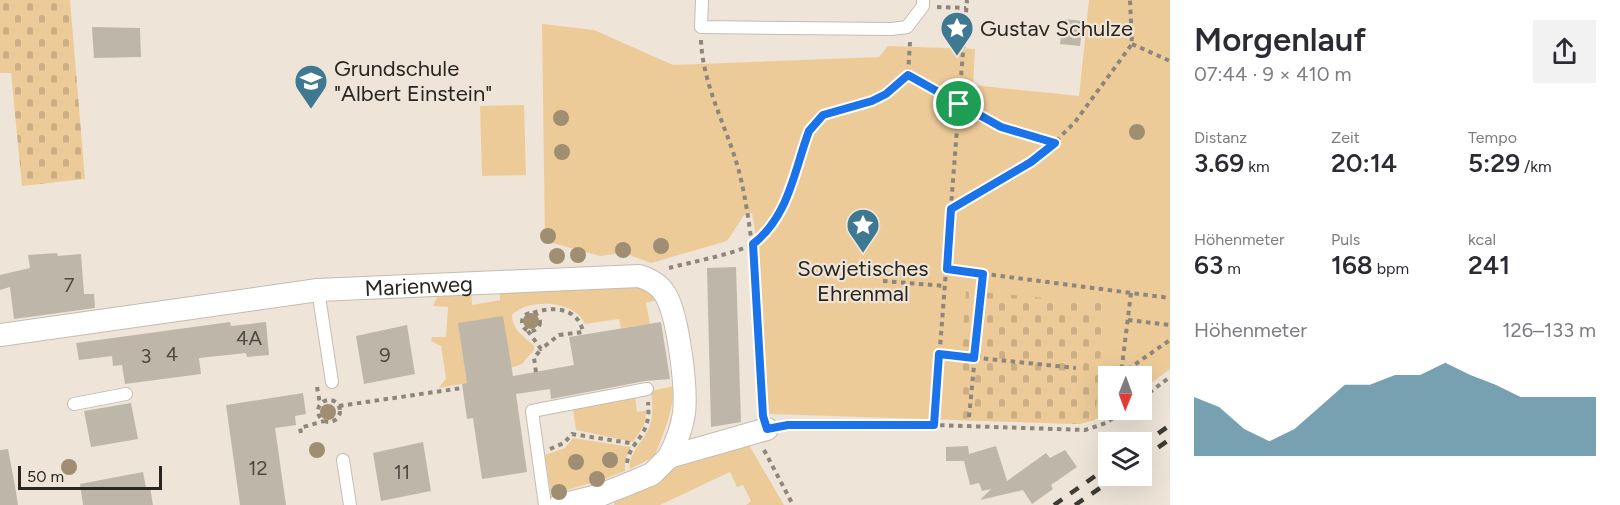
<!DOCTYPE html>
<html lang="de">
<head>
<meta charset="utf-8">
<style>
  :root { --surface:#fff; --page:#f2f2f3; --text:#2b2b33; --muted:#7c7c81; --accent:#3e7991 }
  body { margin:0; font-family:Figtree,sans-serif; background:var(--page); color:var(--text); height:100vh; display:flex; flex-direction:column; font-size:22px; white-space:nowrap }
  * { box-sizing:border-box; margin:0 }
  p { font-size:20px; color:var(--muted) }
  .icon { flex:none; width:33px; height:33px; fill:none; stroke:currentColor; stroke-width:2; stroke-linecap:round; stroke-linejoin:round }
  .map { position:relative; flex:1; overflow:hidden }
  .panel { display:flex; flex-direction:column; background:var(--surface); width:450px }
  .panel>* { flex:none }
  .needle { width:39px; rotate:181deg }
  .fabs { position:absolute; left:1098px; top:366px; display:grid; gap:12px }
  .fabs a { display:grid; place-items:center; width:54px; height:54px; border-radius:0px; background:var(--surface); box-shadow:0 6px 24px #0002; font-size:30px }
  .scale { position:absolute; left:18px; bottom:15px; width:144px; box-sizing:border-box; padding-left:6px; border:3px solid #292621; border-top:0; font-size:16px; line-height:21px; white-space:nowrap; color:#292621; -webkit-text-stroke:4px #eee5d8; paint-order:stroke }
  .pin { position:absolute; display:grid; place-items:center; width:51px; height:51px; color:#fff; margin:-26px; border:3px solid #fff; border-radius:50%; box-shadow:0 2px 6px #0007 }
  .round { display:grid; place-items:center; flex:none; width:63px; height:63px; border-radius:0px; background:var(--page) }
  .overview { display:flex; align-items:center; justify-content:space-between; height:102px; padding:0 24px }
  h1 { font-size:33px; font-weight:600; line-height:45px }
  .figures { display:grid; grid-template-columns:repeat(3,1fr); gap:9px; height:102px; padding:6px 24px }
  .figures div { display:grid; align-content:center }
  .figures b { font-size:26px; font-weight:600 }
  .figures small { font-size:16px; font-weight:400 }
  .figures p { font-size:16px }
  .chart { height:168px; padding:12px 24px }
  .chart p { display:flex; justify-content:space-between }
  .chart svg { width:100%; height:108px; margin-top:6px; fill:var(--accent); opacity:.7 }
  main { display:flex; flex:1; min-height:0 }
  .map>svg:first-child { display:block }
  .green { fill:#edcb99 }
  .cemetery { fill:url(#cemetery-stones) }
  .building { fill:#bfb6aa }
  .lines { fill:none; stroke-linecap:round; stroke-linejoin:round }
  .service-casing { stroke:#c5bcb0; stroke-width:14 }
  .minor-casing { stroke:#c5bcb0; stroke-width:24 }
  .path { stroke:#8c867d; stroke-width:4; stroke-dasharray:4.5 4.5; stroke-linecap:butt }
  .service { stroke:#fff; stroke-width:12 }
  .minor { stroke:#fff; stroke-width:22 }
  .rail { stroke:#3e3b35; stroke-width:4.5; stroke-dasharray:10 10; stroke-linecap:butt }
  .tree { fill:#9f8e71 }
  .route-casing { stroke:#fff; stroke-width:12 }
  .route { stroke:#1a73e8; stroke-width:8 }
  .labels { text-anchor:middle; stroke-width:4.5; stroke-linejoin:round; paint-order:stroke }
  .number-label { font-size:20px; fill:#4e4a43 }
  .poi-label { font-size:22px; fill:#292621; stroke:#eee5d8; text-anchor:start }
  .street-label { font-size:22px; fill:#292621; stroke:#eee5d8 }
</style>
</head>
<body>
<main>
<div class="map">
<svg width="1170" height="505" viewBox="0 0 1170 505">
  <defs>
    <pattern id="cemetery-stones" width="16" height="16" patternUnits="userSpaceOnUse" patternTransform="scale(1.5)"><rect width="16" height="16" fill="#edcb99"/><path d="M2 7V4a2 2 0 0 1 4 0v3zM10 15v-3a2 2 0 0 1 4 0v3z" fill="#cbae84"/></pattern>
  </defs>
  <rect width="100%" height="100%" fill="#eee5d8"/>
  <!-- green -->
  <g class="green">
    <polygon points="1089,0 1170,0 1170,369 1142,390 1142,376 1108,376 1108,410 1114,410 1106,416 1079,424 769,414 758,248 752,213 744,215 727,241 651,263 624,253 600,256 545,241 542,24 594,30 673,65 879,57 888,46 975,49 973,85 1079,96"/>
    <polygon points="524,105 526,175 482,176 480,106"/>
    <path d="M 638,285 L 659,299 L 646,303 L 650,324 L 621,328 L 619,319 L 585,324 C 575,300 528,298 512,315 C 513,331 523,335 534,346 L 534,350 L 522,364 L 467,383 L 439,388 L 446,378 L 441,346 L 431,341 L 432,337 L 446,337 L 448,307 L 433,306 L 440,291 L 471,289 L 472,305 L 500,300 L 500,289 Z"/>
    <path d="M 674,386 C 673,412 664,433 654,457 L 630,469 C 627,454 646,439 650,425 C 654,414 652,403 651,391 Z"/>
    <polygon points="635,395 637,412 647,410 644,425 633,442 576,430 573,408"/>
    <polygon points="573,438 631,447 625,460 625,471 599,481 551,494 545,455 565,448"/>
    <polygon points="749,445 784,505 746,505 751,501 743,485 737,487 730,472 660,505 614,505 615,496 673,466"/>
  </g>
  <!-- cemetery -->
  <g class="cemetery">
    <polygon points="0,0 70,0 85,179 22,186 11,73 0,73"/>
    <polygon points="966,291 1105,303 1095,420 1079,424 956,420"/>
  </g>
  <!-- building -->
  <g class="building">
    <polygon points="1063,19 1083,21 1080,46 1060,44"/>
    <polygon points="92,27 140,28 141,57 94,58"/>
    <polygon points="57,253 58,256 81,254 84,294 94,294 95,308 14,319 10,287 0,290 0,275 30,268 28,255"/>
    <polygon points="736,267 741,422 711,427 707,268"/>
    <polygon points="503,316 513,376 574,365 569,337 661,322 670,379 645,381 551,399 550,389 516,394 527,472 482,479 473,418 467,419 462,384 467,383 458,323"/>
    <polygon points="230,322 231,326 266,322 269,355 247,357 246,353 199,358 201,374 125,384 122,365 113,366 112,356 79,360 76,343"/>
    <polygon points="407,325 415,374 364,384 356,336"/>
    <polygon points="303,393 306,414 295,416 296,425 275,428 286,505 240,505 226,405"/>
    <polygon points="131,403 138,439 91,447 84,411"/>
    <polygon points="423,442 431,491 381,501 373,453"/>
    <polygon points="968,446 969,454 996,446 1007,481 1046,453 1050,458 1065,450 1077,467 1051,485 1053,489 1032,504 1023,490 980,500 991,489 982,491 979,483 970,485 964,461 946,461 946,447"/>
    <polygon points="8,449 15,486 18,505 0,505 0,450"/>
    <polygon points="143,472 146,488 150,487 153,505 83,505 80,484"/>
  </g>
  <g class="lines">
    <!-- service casing -->
    <g class="service-casing">
      <g id="service">
        <polyline points="702,0 701,27 892,29 907,27 923,6 923,0"/>
        <polyline points="318,290 332,382"/>
        <polyline points="74,404 126,394"/>
        <polyline points="343,460 350,505"/>
        <polyline points="545,505 532,411 647,389"/>
      </g>
    </g>
    <!-- minor casing -->
    <g class="minor-casing">
      <g id="minor">
        <path id="s1" d="M 0,335 L 318,290 L 639,276 C 649,279 659,284 665,294 C 678,314 687,388 684,413 C 682,429 676,443 669,457"/>
        <polyline points="560,505 598,496 633,482 652,474 669,457 767,429"/>
      </g>
    </g>
    <!-- path -->
    <g class="path">
      <polyline points="937,7 966,8"/>
      <path d="M 701,40 C 703,91 732,135 742,184 C 758,259 758,336 763,412"/>
      <polyline points="910,42 908,75 1001,127 1055,143"/>
      <polyline points="1132,44 1170,61"/>
      <polyline points="951,209 1042,155 1075,122 1132,44 1130,0"/>
      <path d="M 669,268 C 691,262 735,254 753,244 C 788,226 797,164 809,131 C 824,108 851,110 874,100 C 887,94 897,84 908,75"/>
      <polyline points="947,269 1170,298"/>
      <polyline points="883,281 945,286"/>
      <polyline points="1131,293 1121,374 1170,340"/>
      <circle cx="531" cy="322" r="9"/>
      <polyline points="1128,320 1170,325"/>
      <path d="M 528,331 L 541,349 L 559,335 L 583,332 C 578,307 552,306 533,313"/>
      <polyline points="939,354 1076,368"/>
      <polyline points="536,372 534,358 541,349"/>
      <polyline points="317,387 320,404"/>
      <polyline points="1142,398 1170,377"/>
      <circle cx="329" cy="411" r="11"/>
      <polyline points="339,406 462,388"/>
      <polyline points="969,417 983,274"/>
      <polyline points="787,425 934,425 1085,430 1106,423 1125,410"/>
      <polyline points="934,425 967,0"/>
      <polyline points="301,433 300,428 324,421"/>
      <polyline points="550,449 564,443 572,434 636,444"/>
      <polyline points="764,450 793,505"/>
      <path d="M 627,463 C 630,439 652,438 648,402"/>
    </g>
    <!-- service -->
    <use href="#service" class="service"/>
    <!-- minor -->
    <use href="#minor" class="minor"/>
    <!-- rail -->
    <g class="rail">
      <polyline points="1142,445 1170,425"/>
      <polyline points="1142,459 1170,439"/>
      <polyline points="1054,505 1108,467"/>
      <polyline points="1075,505 1118,476"/>
    </g>
  </g>
  <!-- trees -->
  <g class="tree">
    <circle cx="561" cy="118" r="8"/>
    <circle cx="1137" cy="132" r="8"/>
    <circle cx="562" cy="152" r="8"/>
    <circle cx="548" cy="236" r="8"/>
    <circle cx="661" cy="246" r="8"/>
    <circle cx="623" cy="250" r="8"/>
    <circle cx="578" cy="255" r="8"/>
    <circle cx="557" cy="256" r="8"/>
    <circle cx="531" cy="321" r="8"/>
    <circle cx="328" cy="412" r="8"/>
    <circle cx="317" cy="450" r="8"/>
    <circle cx="610" cy="460" r="8"/>
    <circle cx="576" cy="462" r="8"/>
    <circle cx="69" cy="467" r="8"/>
    <circle cx="597" cy="479" r="8"/>
    <circle cx="559" cy="492" r="8"/>
  </g>
  <g class="lines">
    <!-- route casing -->
    <g class="route-casing">
      <path id="route" d="M 908,75 L 1001,127 L 1055,143 L 1031,162 L 951,209 L 947,269 L 983,274 L 974,358 L 939,354 L 934,425 L 788,425 L 767,429 L 763,416 L 753,244 C 789,216 794,171 809,131 L 823,115 L 872,101 L 886,94 Z"/>
    </g>
    <!-- route -->
    <use href="#route" class="route"/>
  </g>
  <!-- icons -->
  <defs>
    <g id="sight-pin" transform="scale(1.725)"><path d="M0 17L-7.5 6A9.5 9.5 0 1 1 7.5 6Z" fill="#3e7991" stroke="#eee5d8"/><path d="M0-6L1.8-2.2L6-1.7L2.9 1.2L3.7 5.4L0 3.3L-3.7 5.4L-2.9 1.2L-6-1.7L-1.8-2.2Z" fill="#fff"/></g>
    <g id="school-pin" transform="scale(1.725)"><path d="M0 17L-7.5 6A9.5 9.5 0 1 1 7.5 6Z" fill="#3e7991" stroke="#eee5d8"/><path d="M0-5L7-2L0 1L-7-2ZM-4 1L0 2.5L4 1V4Q0 6-4 4Z" fill="#fff"/></g>
  </defs>
  <g fill-rule="evenodd">
    <use href="#sight-pin" x="957" y="28"/>
    <use href="#school-pin" x="311" y="81"/>
    <use href="#sight-pin" x="863" y="225"/>
  </g>
  <g class="labels">
    <!-- number labels -->
    <g class="number-label">
      <text x="69" y="292">7</text>
      <text x="249" y="345">4A</text>
      <text x="172" y="361">4</text>
      <text x="385" y="362">9</text>
      <text x="146" y="363">3</text>
      <text x="258" y="475">12</text>
      <text x="402" y="479">11</text>
    </g>
    <!-- poi labels -->
    <g class="poi-label">
      <text x="980" y="36">Gustav Schulze</text>
      <text x="334" y="76">Grundschule<tspan x="334" dy="25">"Albert Einstein"</tspan></text>
      <text x="863" y="276" text-anchor="middle">Sowjetisches<tspan x="863" dy="25">Ehrenmal</tspan></text>
    </g>
    <!-- street labels -->
    <g class="street-label">
      <text dy="8" stroke="none"><textPath href="#s1" startOffset="422">Marienweg</textPath></text>
    </g>
  </g>
</svg>
<div class="fabs">
<a><svg class="needle" viewBox="-14 -14 28 28"><path d="M0-13l5 13h-10z" fill="#e53935"/><path d="M0 13l5-13h-10z" fill="#7c7c81"/></svg></a>
<a><svg class="icon" aria-label="layers" viewBox="0 0 24 24"><path d="M12 4l9 5-9 5-9-5zM3 14l9 5 9-5"/></svg></a>
</div>
<div class="scale">50 m</div>
<div class="pin" style="left:959px;top:104px;background:#1e9e55"><svg class="icon" aria-label="arrive" viewBox="0 0 24 24"><path d="M6 21V4h12l-3 4 3 4H6"/></svg></div>
</div>
<section class="panel">
<div class="overview"><div><h1>Morgenlauf</h1><p>07:44 · 9 × 410 m</p></div><a class="round"><svg class="icon" aria-label="share" viewBox="0 0 24 24"><path d="M12 15V3M7 8l5-5 5 5M5 13v7h14v-7"/></svg></a></div>
<div class="figures">
<div><p>Distanz</p><b>3.69<small> km</small></b></div>
<div><p>Zeit</p><b>20:14</b></div>
<div><p>Tempo</p><b>5:29<small> /km</small></b></div>
</div>
<div class="figures">
<div><p>Höhenmeter</p><b>63<small> m</small></b></div>
<div><p>Puls</p><b>168<small> bpm</small></b></div>
<div><p>kcal</p><b>241</b></div>
</div>
<div class="chart"><p><span>Höhenmeter</span>126–133 m</p>
<svg viewBox="0 0 160 44" preserveAspectRatio="none"><path d="M0 44V20L10 24L20 33L30 38L40 33L50 24L60 15L70 15L80 11L90 11L100 6L110 11L120 15L130 20L140 20L150 20L160 20V44z"/></svg>
</div>
</section>
</main>
</body>
</html>
